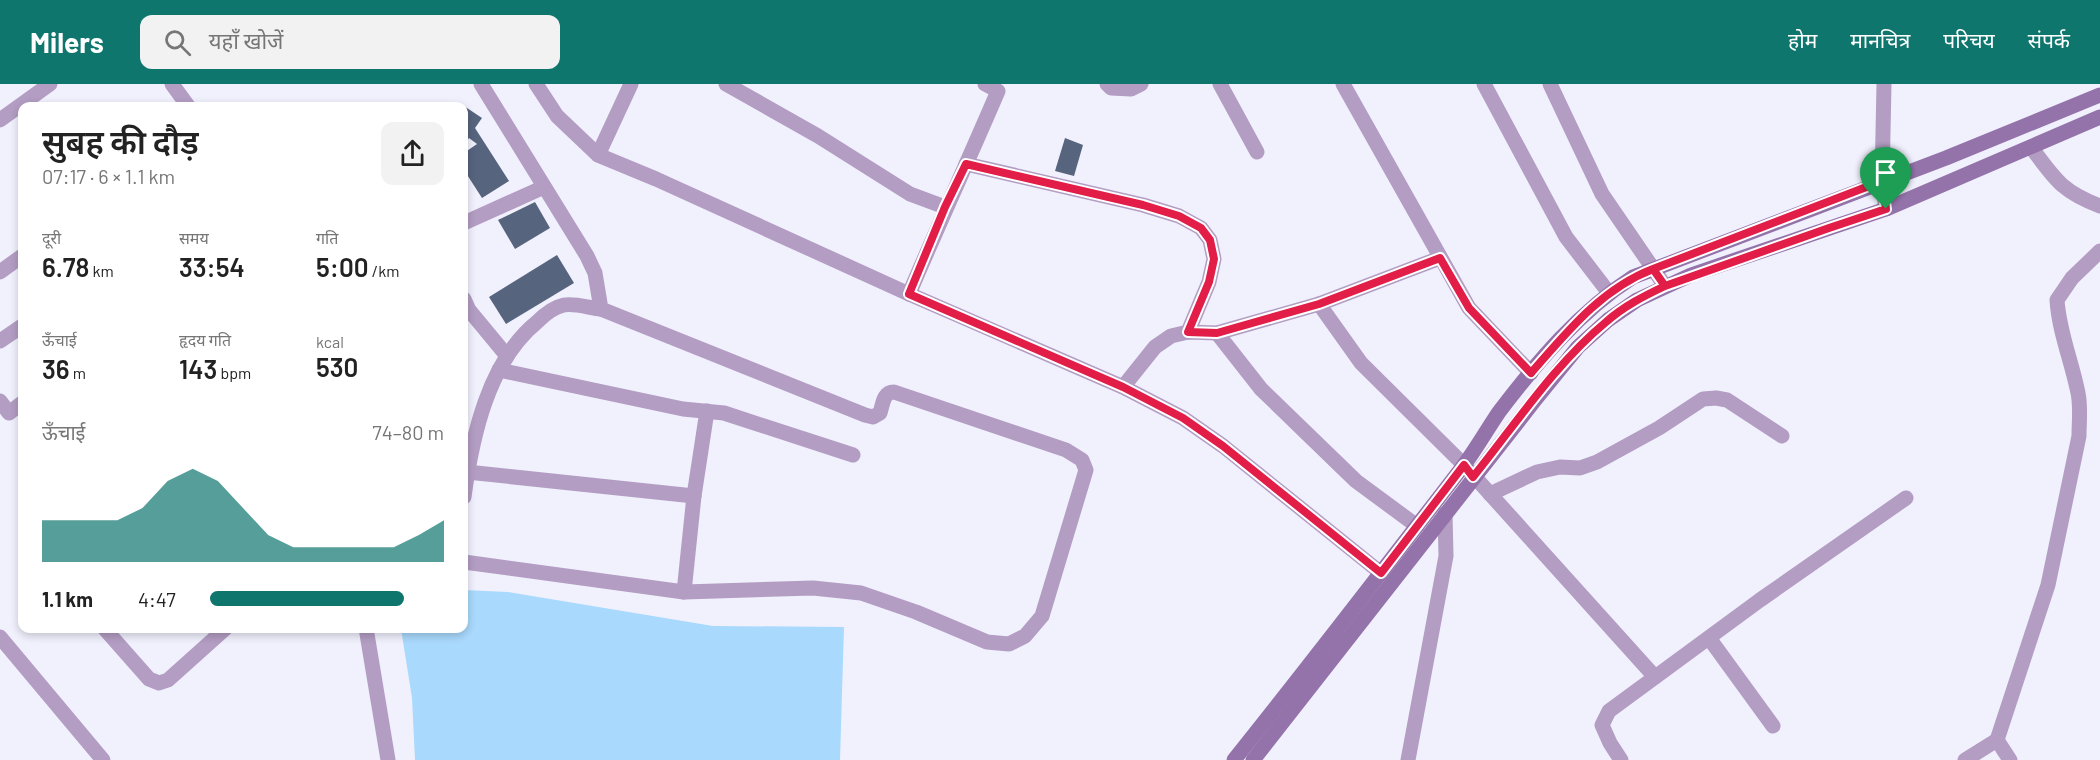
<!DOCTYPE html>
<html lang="hi">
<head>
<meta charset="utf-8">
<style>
  :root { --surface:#fff; --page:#f2f2f2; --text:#222; --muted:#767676; --accent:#0f766e }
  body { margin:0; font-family:Barlow,"Noto Sans Devanagari",sans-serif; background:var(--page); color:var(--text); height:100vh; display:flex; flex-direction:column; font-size:22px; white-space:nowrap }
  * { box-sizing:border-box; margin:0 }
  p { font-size:20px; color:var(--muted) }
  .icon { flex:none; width:33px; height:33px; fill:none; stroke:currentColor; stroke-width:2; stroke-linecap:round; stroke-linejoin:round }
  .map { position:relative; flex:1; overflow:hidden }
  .details { position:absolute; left:18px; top:18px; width:450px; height:531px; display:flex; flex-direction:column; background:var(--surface); border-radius:12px; box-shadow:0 3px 9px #0003 }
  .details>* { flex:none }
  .pin { position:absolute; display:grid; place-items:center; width:51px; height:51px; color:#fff; margin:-62px -26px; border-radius:50% 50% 50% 0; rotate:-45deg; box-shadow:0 0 6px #0007 }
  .pin .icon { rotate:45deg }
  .round { display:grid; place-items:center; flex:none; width:63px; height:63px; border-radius:12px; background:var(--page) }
  .summary { display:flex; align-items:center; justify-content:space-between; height:102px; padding:0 24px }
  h1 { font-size:33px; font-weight:600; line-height:45px }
  .metrics { display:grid; grid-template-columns:repeat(3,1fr); gap:9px; height:102px; padding:6px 24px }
  .metrics div { display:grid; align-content:center }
  .metrics b { font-size:26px; font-weight:600 }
  .metrics small { font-size:16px; font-weight:400 }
  .metrics p { font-size:16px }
  .chart { height:168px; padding:12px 24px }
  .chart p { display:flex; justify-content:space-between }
  .chart svg { width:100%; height:108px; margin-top:6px; fill:var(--accent); opacity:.7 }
  ul { padding:0 24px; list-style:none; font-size:20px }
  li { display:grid; grid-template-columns:96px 72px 1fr; align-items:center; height:45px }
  li i { height:15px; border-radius:8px; background:var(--accent) }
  header { display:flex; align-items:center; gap:36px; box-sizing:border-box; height:84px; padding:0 30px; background:var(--accent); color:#fff }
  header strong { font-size:28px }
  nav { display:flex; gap:33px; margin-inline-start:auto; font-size:21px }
  .search { width:420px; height:54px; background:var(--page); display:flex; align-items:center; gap:15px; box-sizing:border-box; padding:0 21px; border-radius:12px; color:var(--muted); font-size:22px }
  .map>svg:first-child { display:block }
  .water { fill:#a9d9fd }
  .building { fill:#57647e }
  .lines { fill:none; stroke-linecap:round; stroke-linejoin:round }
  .minor { stroke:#b39dc3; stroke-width:15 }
  .tertiary { stroke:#b39dc3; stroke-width:15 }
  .secondary { stroke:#9473aa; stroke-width:15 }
  .route-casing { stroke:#fff; stroke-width:12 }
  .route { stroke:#e11d48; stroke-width:8 }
</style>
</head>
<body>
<header>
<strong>Milers</strong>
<div class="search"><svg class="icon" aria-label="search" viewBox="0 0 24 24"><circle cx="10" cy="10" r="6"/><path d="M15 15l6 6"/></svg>यहाँ खोजें</div>
<nav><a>होम</a><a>मानचित्र</a><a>परिचय</a><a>संपर्क</a></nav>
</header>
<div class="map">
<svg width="2100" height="676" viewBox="0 0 2100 676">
  <rect width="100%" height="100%" fill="#f1f1fe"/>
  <!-- water -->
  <polygon class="water" points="464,506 508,508 713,542 844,543 840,676 415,676 412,614 401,545 464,544"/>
  <!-- building -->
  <g class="building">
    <polygon points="464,22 482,34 475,44 509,97 482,114 464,86 464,69 477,60 469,54 464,62"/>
    <polygon points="1065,54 1083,61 1074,92 1055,87"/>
    <polygon points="535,118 550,144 515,165 498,136"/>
    <polygon points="557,171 574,199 506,240 489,213"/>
  </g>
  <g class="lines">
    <!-- minor -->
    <g class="minor">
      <polyline points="172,0 188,22"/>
      <polyline points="536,0 557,32 598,71 656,95 909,210 1123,303 1183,334 1223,362 1381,489"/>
      <polyline points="726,0 818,52 910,110 945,123"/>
      <polyline points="1107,0 1111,4 1131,5 1141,0"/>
      <polyline points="1220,0 1257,68"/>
      <polyline points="1343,0 1469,224 1531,289"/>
      <polyline points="1484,0 1566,153 1609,209"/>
      <polyline points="1550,0 1602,110 1665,202"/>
      <polyline points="1884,0 1882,97 1886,125"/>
      <path d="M 2031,63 C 2055,95 2061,107 2100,122"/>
      <polyline points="598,71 631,0"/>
      <polyline points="966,80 1143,121 1179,132 1201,144 1210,156 1214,175 1209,198 1188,248"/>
      <polyline points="464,139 544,103"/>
      <polyline points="0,188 22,172"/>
      <path d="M 909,210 C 938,142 969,75 998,7 L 985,0"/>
      <polyline points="464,215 469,226 507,272"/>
      <polyline points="1319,220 1361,279 1464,381 1655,593"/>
      <polyline points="1217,249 1261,305 1356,397 1417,442"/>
      <polyline points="0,257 22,242"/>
      <polyline points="499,286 683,325 724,329 853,371"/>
      <polyline points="1123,303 1155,263 1171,252 1188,248 1217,249 1319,220 1440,174"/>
      <polyline points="0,317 9,329 22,319"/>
      <polyline points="467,388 694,412"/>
      <polyline points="1490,410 1537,388 1560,383 1580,384 1597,378 1659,344 1703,315 1716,314 1727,316 1782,352"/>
      <path d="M 464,413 C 472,353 488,278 537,238 C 544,231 554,223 564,221 C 575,219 590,224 601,225"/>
      <path d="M 464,478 L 684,508 L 813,504 L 861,509 L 916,528 L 987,558 L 1009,560 L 1025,552 L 1042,532 L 1086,386 L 1082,376 L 1066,366 L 894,308 C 883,308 883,320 880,329 L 873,333 L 865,331 L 601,225 L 595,189 L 587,172 L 481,0"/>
      <polyline points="684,508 694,412 707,327"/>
      <polyline points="104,544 149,595 159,599 168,596 226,544"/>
      <polyline points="366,544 388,676"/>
      <polyline points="0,553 103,676"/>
      <polyline points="1709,554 1773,642"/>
      <polyline points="1997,656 2010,676"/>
      <polyline points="1408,676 1446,472 1445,430"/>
      <polyline points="1621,676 1610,659 1602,641 1609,627 1760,516 1906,414"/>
      <path d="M 1965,676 L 1997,656 L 2048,501 L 2079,352 C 2079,338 2081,323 2078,309 C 2072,278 2059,248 2057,216 L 2072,194 L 2100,167"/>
    </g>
    <!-- tertiary -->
    <polyline class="tertiary" points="0,36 50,0"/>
    <!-- secondary -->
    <g class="secondary">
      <path d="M 1234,676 C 1311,580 1386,482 1461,385 C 1475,367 1486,347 1499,328 C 1537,278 1580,227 1633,193 L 1946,74 L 2100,11"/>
      <polyline points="1253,676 1535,316 1578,263 1608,236 1637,216 1691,191 1886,125 2100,33"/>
    </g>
  </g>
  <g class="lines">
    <!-- route casing -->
    <g class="route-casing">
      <path id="route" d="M 1886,125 L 1829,144 L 1665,202 L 1653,185 C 1601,205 1567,248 1531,289 L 1469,224 L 1440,174 L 1319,220 L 1217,249 L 1188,248 L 1209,198 L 1214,175 L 1210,156 L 1201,144 L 1179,132 L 1143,121 L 966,80 L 945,123 L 909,210 L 1123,303 L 1183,334 L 1223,362 L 1381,489 L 1464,381 L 1473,393 C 1515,341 1555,280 1606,238 C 1624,222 1644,212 1665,202 L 1653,185 L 1882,97 L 1886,125"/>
    </g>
    <!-- route -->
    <use href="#route" class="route"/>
  </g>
</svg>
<div class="pin" style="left:1886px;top:125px;background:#1e9e55"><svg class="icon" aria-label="arrive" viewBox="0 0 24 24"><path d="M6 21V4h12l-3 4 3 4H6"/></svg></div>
<section class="details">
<div class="summary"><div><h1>सुबह की दौड़</h1><p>07:17 · 6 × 1.1 km</p></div><a class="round"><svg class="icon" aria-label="share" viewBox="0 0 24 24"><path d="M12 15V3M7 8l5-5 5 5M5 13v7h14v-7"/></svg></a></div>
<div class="metrics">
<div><p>दूरी</p><b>6.78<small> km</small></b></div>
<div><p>समय</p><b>33:54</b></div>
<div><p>गति</p><b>5:00<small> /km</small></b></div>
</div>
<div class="metrics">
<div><p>ऊँचाई</p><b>36<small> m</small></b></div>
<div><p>हृदय गति</p><b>143<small> bpm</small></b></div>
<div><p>kcal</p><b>530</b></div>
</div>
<div class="chart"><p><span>ऊँचाई</span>74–80 m</p>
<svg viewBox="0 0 160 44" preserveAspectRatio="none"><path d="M0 44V27L10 27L20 27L30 27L40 22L50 11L60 6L70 11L80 22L90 33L100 38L110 38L120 38L130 38L140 38L150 33L160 27V44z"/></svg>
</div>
<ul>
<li><b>1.1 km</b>4:47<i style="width:83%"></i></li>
</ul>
</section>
</div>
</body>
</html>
